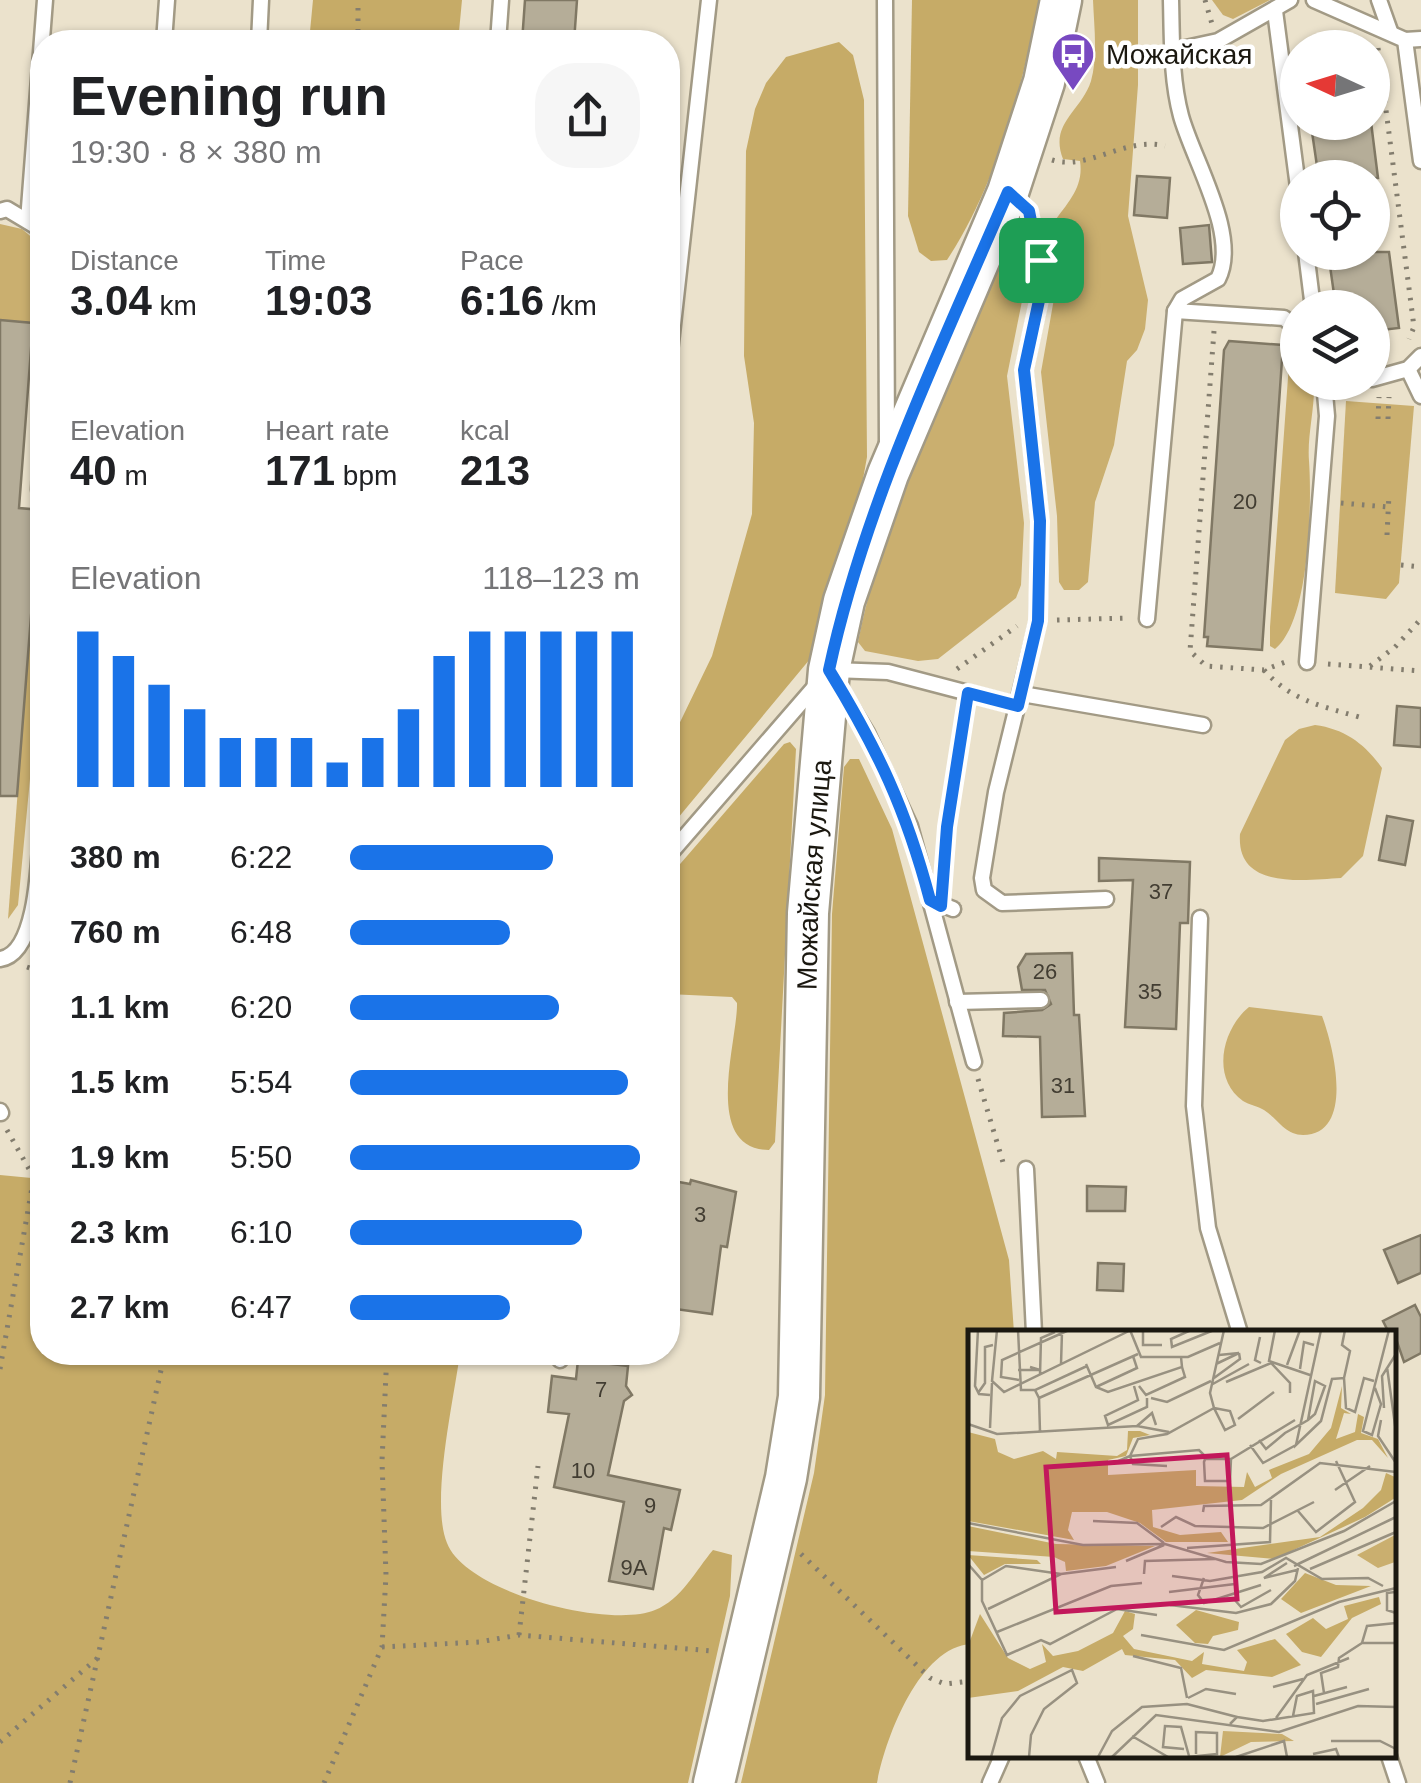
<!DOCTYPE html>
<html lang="en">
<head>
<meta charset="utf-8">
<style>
  :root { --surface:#fff; --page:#f6f6f6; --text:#202124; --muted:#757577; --accent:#1a73e8 }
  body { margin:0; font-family:Helvetica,sans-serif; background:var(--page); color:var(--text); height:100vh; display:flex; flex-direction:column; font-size:38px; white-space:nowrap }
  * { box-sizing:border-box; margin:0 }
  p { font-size:32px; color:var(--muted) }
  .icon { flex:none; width:55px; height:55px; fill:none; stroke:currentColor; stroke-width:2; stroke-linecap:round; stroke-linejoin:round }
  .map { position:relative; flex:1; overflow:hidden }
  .sheet { position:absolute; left:30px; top:30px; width:650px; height:1335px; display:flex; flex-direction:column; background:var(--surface); border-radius:40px; box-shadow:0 2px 8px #0004 }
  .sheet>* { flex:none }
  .needle { width:65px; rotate:274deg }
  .controls { position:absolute; left:1280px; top:30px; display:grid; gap:20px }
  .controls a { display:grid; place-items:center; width:110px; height:110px; border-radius:50%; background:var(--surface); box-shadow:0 2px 8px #0004; font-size:50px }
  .pin { position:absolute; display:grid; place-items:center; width:85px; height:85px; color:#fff; margin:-42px; border-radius:20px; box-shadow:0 5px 15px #0006 }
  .round { display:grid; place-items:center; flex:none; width:105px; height:105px; border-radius:40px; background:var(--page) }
  .headline { display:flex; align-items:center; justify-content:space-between; height:170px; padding:0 40px }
  h1 { font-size:55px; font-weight:700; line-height:75px }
  .stats { display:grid; grid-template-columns:repeat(3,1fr); gap:15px; height:170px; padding:10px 40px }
  .stats div { display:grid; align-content:center }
  .stats b { font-size:42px; font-weight:700 }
  .stats small { font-size:28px; font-weight:400 }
  .stats p { font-size:28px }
  .chart { height:280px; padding:20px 40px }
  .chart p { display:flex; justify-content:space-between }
  .chart svg { width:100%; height:180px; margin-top:10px; stroke:var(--accent); stroke-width:6 }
  ul { padding:0 40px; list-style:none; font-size:32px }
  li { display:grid; grid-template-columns:160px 120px 1fr; align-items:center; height:75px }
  li i { height:25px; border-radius:12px; background:var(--accent) }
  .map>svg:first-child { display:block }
  .green { fill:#caaf6f }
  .forest { fill:#c6ab67 }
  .building { fill:#b5ad98; stroke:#807864; stroke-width:2.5 }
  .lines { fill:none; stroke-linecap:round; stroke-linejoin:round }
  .service-casing { stroke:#a29a85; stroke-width:19 }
  .secondary-casing { stroke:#a29a85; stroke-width:45 }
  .path { stroke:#837d6e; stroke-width:5; stroke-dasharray:2.5 8; stroke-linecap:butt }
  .service { stroke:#fff; stroke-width:14 }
  .secondary { stroke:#fff; stroke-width:40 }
  .route-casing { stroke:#fff; stroke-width:20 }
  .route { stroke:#1a73e8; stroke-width:12 }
  .labels { text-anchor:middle; stroke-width:9; stroke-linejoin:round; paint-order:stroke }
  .number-label { font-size:22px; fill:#423d32 }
  .poi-label { font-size:28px; fill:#1b1810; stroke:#fff; text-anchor:start }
  .street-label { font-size:28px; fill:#1b1810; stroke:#fff }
  .inset-road { fill:none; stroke:#989181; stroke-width:2.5 }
  .view { fill:#c2185b; fill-opacity:0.15; stroke:#c2185b; stroke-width:5 }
  .inset-edge { fill:none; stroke:#1b1810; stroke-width:5 }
</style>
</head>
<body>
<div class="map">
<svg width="1421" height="1783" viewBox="0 0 1421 1783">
  <rect width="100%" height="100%" fill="#ebe2cc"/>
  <!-- green -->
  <g class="green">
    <path d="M 1093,0 L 1138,0 L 1138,85 L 1128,216 L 1148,300 L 1145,329 L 1137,350 L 1127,361 L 1114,445 L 1095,502 L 1088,582 L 1079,590 L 1064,590 L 1059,582 L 1057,516 L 1041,372 L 1058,276 L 1054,222 C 1068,202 1084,187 1080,161 L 1063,159 C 1049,123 1081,112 1091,81 C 1098,56 1094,26 1093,0 Z"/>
    <polygon points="1212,0 1270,0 1233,19 1223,15"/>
    <polygon points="0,224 22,229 35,240 33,323 0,320"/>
    <path d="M 1015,235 L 1023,239 L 1027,276 L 1007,376 L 1024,523 L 1021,585 L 1016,598 L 938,659 L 918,661 L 865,651 L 858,642 C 885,507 951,376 1003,249 Z"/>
    <path d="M 1296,343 L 1298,382 L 1314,383 C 1315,408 1307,436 1309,461 C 1312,503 1310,622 1275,649 L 1270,646 L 1270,627 L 1290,350 Z"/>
    <polygon points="1346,401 1414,406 1399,583 1386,599 1335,593"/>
    <polygon points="32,605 42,617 42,653 18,905 8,919"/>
    <path d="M 1315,725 C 1345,729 1365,744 1382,768 L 1363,856 L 1341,878 C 1303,880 1236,890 1240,834 L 1285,740 L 1299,729 Z"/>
    <path d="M 1249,1007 L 1322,1016 C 1333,1045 1356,1134 1303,1135 C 1285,1135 1277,1118 1264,1110 C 1258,1106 1249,1105 1243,1101 C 1210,1077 1223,1028 1249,1007 Z"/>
  </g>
  <!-- forest -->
  <g class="forest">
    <polygon points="313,0 462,0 458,42 309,42"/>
    <path d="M 912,0 L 1039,0 C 1022,89 997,183 947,260 L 931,261 L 919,252 L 908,216 Z"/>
    <polygon points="839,42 853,55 864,100 867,457 863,479 810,659 668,830 668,747 712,656 752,514 754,423 744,356 746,151 755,109 766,83 786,57"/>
    <path d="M 790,742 L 796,749 L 775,1142 L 769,1150 C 701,1149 738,1040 737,1003 L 732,997 L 668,994 L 668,878 L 784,744 Z"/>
    <path d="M 850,759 L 859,759 L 892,829 L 1009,1260 L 1014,1333 L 971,1333 L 971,1644 C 919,1647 885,1739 877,1783 L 741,1783 L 814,1473 L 825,1395 L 832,914 L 844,767 Z"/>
    <path d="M 0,1175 L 42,1179 L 42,1352 L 460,1353 C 454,1399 430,1502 447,1543 C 466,1593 610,1629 655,1610 C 681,1600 696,1570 713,1550 L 732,1555 L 730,1596 L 688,1783 L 0,1783 Z"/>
  </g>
  <!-- building -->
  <g class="building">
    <polygon points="525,0 577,0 574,42 522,42"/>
    <polygon points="1316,122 1371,122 1378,178 1323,178 1321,166 1317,166 1312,132 1317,132"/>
    <polygon points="1137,176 1170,178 1167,218 1134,215"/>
    <polygon points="1209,225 1212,262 1183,264 1180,228"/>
    <polygon points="1328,252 1389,252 1399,328 1372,331 1372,308 1336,308"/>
    <polygon points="0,320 33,323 19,508 42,510 42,565 35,565 17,796 0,796"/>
    <polygon points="1229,341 1283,345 1262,650 1207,646 1208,637 1204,637 1224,350"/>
    <polygon points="1397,706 1421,708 1421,747 1394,745"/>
    <polygon points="1387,816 1413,821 1405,865 1379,860"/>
    <polygon points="1099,858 1190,862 1188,923 1180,923 1176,1029 1125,1027 1133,880 1099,881"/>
    <polygon points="1072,953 1074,1015 1079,1015 1085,1116 1042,1117 1040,1037 1003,1036 1004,1013 1042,1010 1051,1004 1045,990 1022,990 1018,967 1026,954"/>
    <polygon points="668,1180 690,1184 691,1180 736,1192 727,1247 721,1246 712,1314 668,1308"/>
    <polygon points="1087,1186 1126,1187 1125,1211 1087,1211"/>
    <polygon points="1421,1235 1421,1273 1398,1283 1384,1250"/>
    <polygon points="1098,1263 1124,1264 1123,1291 1097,1290"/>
    <polygon points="1415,1305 1421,1317 1421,1353 1404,1362 1394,1333 1389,1333 1383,1321"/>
    <polygon points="578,1360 628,1366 626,1386 632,1395 624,1401 608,1475 680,1490 671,1530 664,1528 653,1589 609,1581 624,1502 554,1487 569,1414 548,1412 552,1376 576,1379"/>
  </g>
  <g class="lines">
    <!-- service casing -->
    <g class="service-casing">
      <g id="service">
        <polyline points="885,0 887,443"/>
        <polyline points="1314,0 1405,40 1421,161"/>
        <polyline points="1379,0 1390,31"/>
        <polyline points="1275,11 1298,187"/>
        <polyline points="1405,40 1421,39"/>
        <polyline points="164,42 167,0"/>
        <polyline points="259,42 261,0"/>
        <polyline points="498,42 501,0"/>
        <polyline points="1172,51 1218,41 1290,0"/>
        <polyline points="1012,196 1029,211 1043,282 1024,370 1040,521 1038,621 996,792 982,878 984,890 1002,903 1106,899"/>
        <polyline points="0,211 7,209 42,230"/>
        <polyline points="28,221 45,0"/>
        <polyline points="1306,252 1313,308"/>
        <polyline points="1175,311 1284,318 1298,330"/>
        <polyline points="1408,369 1421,396"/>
        <polyline points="668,370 709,0"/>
        <polyline points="1372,379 1408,369 1421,356"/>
        <polyline points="39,490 42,432"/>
        <path d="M 1147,619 L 1175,311 L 1182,299 L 1218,279 C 1240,236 1193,160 1181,116 C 1171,79 1172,38 1171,0"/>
        <polyline points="1307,662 1327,416 1324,382"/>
        <polyline points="833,670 888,672 1018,706"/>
        <polyline points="837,684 867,733 910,826 974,1062"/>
        <polyline points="1022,694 1203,725"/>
        <polyline points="668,856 818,683"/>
        <polyline points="930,900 953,909"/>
        <polyline points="1200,918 1194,1106 1208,1228 1240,1333"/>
        <path d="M 0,959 C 40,954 39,849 42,816"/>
        <polyline points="957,1002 1041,1000"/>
        <polyline points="0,1111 1,1113"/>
        <polyline points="1026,1169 1034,1333"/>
        <polyline points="560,1360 561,1352"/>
        <polyline points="1086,1756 1097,1783"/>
        <polyline points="1389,1756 1398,1783"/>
        <polyline points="990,1783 1002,1756"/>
      </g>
    </g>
    <!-- secondary casing -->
    <g class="secondary-casing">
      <g id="secondary">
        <path id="s1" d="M 714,1783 L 786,1478 L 799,1397 L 808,913 L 829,670 L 844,601 L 888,474 L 1008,192 L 1044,82 L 1061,0"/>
      </g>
    </g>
    <!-- path -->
    <g class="path">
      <polyline points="1205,0 1212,24"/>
      <polyline points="358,42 358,0"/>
      <polyline points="1378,48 1414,327 1409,339"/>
      <path d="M 1052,160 C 1088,171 1126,136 1165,146"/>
      <polyline points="1214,331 1190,651 1206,666 1264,670 1288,661"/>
      <polyline points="1378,419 1379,397"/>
      <polyline points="1388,419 1389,397"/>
      <polyline points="1341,503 1388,507"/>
      <polyline points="1387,535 1389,494"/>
      <polyline points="1401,565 1421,567"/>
      <polyline points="1057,620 1130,618"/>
      <polyline points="1328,664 1421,671"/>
      <polyline points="1370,666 1395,647 1421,619"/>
      <polyline points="957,669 1017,626"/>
      <path d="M 1264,670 C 1290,700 1321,706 1359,717"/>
      <polyline points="944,869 965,711"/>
      <polyline points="27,967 42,972"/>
      <polyline points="978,1079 1005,1169"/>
      <polyline points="7,1130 42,1192"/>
      <polyline points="0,1369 33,1182"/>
      <polyline points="801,1554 930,1678 945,1684 971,1681"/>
      <polyline points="519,1635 538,1466"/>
      <polyline points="382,1647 479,1642 519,1635 713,1651"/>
      <polyline points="0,1742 100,1656"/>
      <polyline points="70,1783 165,1352"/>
      <polyline points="324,1783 382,1647 386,1575 382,1461 387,1352"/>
    </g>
    <!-- service -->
    <use href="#service" class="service"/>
    <!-- secondary -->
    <use href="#secondary" class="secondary"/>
  </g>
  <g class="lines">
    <!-- route casing -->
    <g class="route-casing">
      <path id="route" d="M 1008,192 L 1029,211 L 1043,282 L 1024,370 L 1040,521 L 1038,621 L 1018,706 L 968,693 L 947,827 L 941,906 L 930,900 C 906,809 878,750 829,670 C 865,503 941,348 1008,192 Z"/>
    </g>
    <!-- route -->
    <use href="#route" class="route"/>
  </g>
  <!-- icons -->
  <defs>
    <g id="bus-pin" transform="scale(2.25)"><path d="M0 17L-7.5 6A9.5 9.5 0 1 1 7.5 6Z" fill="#7849c1" stroke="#fff"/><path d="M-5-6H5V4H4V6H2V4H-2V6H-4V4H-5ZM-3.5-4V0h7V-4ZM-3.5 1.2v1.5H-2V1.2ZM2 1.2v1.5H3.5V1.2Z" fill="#fff"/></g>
  </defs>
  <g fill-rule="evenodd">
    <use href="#bus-pin" x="1073" y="54"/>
  </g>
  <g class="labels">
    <!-- number labels -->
    <g class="number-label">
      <text x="1245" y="509">20</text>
      <text x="1161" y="899">37</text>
      <text x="1045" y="979">26</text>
      <text x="1150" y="999">35</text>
      <text x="1063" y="1093">31</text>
      <text x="700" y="1222">3</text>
      <text x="601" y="1397">7</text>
      <text x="583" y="1478">10</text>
      <text x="650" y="1513">9</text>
      <text x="634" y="1575">9А</text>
    </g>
    <!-- poi labels -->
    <g class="poi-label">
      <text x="1106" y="64">Можайская</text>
    </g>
    <!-- street labels -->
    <g class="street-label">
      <text dy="10" stroke="none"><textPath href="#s1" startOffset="918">Можайская улица</textPath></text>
    </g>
  </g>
  <!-- overview -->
  <g transform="translate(968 1330)">
    <rect width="428" height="428" fill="#ebe2cc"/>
    <path d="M 427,205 L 427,232 L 410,238 L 389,225 ZM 255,401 L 314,404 L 326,411 L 283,412 L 252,427 Z" fill="#caaf6f"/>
    <path d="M 374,56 L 373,78 L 383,84 L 376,83 L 368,109 L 387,102 L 390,84 L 396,87 L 393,103 L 410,109 L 420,128 L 404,110 L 389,110 L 313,144 L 274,170 L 184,180 L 185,197 L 212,205 L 253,202 L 260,212 L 198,212 L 172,193 L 139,182 L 104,182 L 100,200 L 106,210 L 0,191 L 0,102 L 27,109 L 30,122 L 46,129 L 75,121 L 88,129 L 89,122 L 149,126 L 159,120 L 160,101 L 172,101 L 182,105 L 165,108 L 158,126 L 140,130 L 140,145 L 228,140 L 228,156 L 276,157 L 279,142 L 287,157 L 304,148 L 301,140 L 341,124 L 363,98 ZM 418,143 L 427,147 L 427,168 L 397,187 L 306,229 L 239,223 L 352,207 L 395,178 L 413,160 ZM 0,196 L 88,214 L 187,216 L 138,236 L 98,241 L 97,232 L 86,227 L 0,221 ZM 0,225 L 69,230 L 73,234 L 37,234 L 16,245 ZM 337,243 L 368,255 L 403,256 L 333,283 L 313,269 ZM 411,267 L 413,274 L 384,288 L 353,327 L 334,322 L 318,304 L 345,288 L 358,299 L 380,289 L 376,276 ZM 228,280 L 271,292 L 270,300 L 245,306 L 240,314 L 227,313 L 208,295 ZM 157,281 L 167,284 L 165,299 L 155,306 L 166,319 L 224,331 L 236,322 L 234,334 L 276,341 L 279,332 L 269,320 L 307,309 L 333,335 L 304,347 L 238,340 L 224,348 L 207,330 L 157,325 L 154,319 L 115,341 L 95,337 L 50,361 L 0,368 L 0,316 L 12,284 L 40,328 L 62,339 L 78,332 L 74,314 L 85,326 L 110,321 L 145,303 Z" fill="#c6ab67"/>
    <path class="inset-road" d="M 10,0 L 7,56 L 11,64 L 22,65M 29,0 L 24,51 L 36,62 L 163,0M 50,0 L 53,60 L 67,60M 162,0 L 173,27 L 220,27 L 252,13M 175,0 L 175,15 L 194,15M 223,0 L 203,9 L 204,17 L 246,0M 307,0 L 301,31 L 342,45M 353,0 L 328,115 L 353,91 L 364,49 L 376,48 L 378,78 L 387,82 L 396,48 L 406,51M 292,7 L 287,30 L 293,33M 93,34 L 94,2M 118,34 L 128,57 L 140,62 L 214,37 L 213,27M 248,34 L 271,23 L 251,25M 319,35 L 332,0M 119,36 L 67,60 L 71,68 L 170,24M 419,37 L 428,102M 332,39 L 336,12 L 346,15M 50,40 L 72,40 L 62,37M 72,45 L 73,8 L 87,2M 246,48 L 272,29 L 271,23M 376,48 L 382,21 L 374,15 L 377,0M 51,50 L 33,47 L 34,30 L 101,0M 258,52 L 303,33 L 322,53 L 322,63M 243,55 L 281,34M 166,56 L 170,70 L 137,86 L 140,95 L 179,77 L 179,68M 171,56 L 178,65 L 217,47 L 214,37M 128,57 L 169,38 L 165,26M 407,58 L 413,74 L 404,105 L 395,101 L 421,0M 10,63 L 17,53 L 17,17 L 25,15M 71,68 L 72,102M 183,68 L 199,72 L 243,51M 246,78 L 262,81 L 267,95 L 257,100 L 246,78 L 242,63 L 256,0M 416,78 L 414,46 L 428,24M 270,89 L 306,62M 413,90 L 410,106 L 428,133M 0,94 L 29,104 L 169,96 L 201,102M 169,96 L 184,83 L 188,95M 22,98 L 24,53M 291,110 L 298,119 L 317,103 L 335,93 L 340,90 L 347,84 L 357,56 L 347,51 L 340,90M 282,115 L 295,133 L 328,115M 237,129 L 263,129 L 262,151 L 237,151 L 236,132 L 237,129 L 238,127 L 231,120 L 162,126 L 170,109 L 199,104 L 246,78M 263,129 L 327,90M 146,133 L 162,126 L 165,134 L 199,136M 367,160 L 402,136M 330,181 L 348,202 L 387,172 L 368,131M 235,182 L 236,176 L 293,175 L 352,133 L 428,142M 125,191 L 169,193 L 196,213M 0,193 L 115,215 L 197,214 L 258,232 L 293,234 L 376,201 L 428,171M 193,197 L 208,187 L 227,196 L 295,198 L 346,172M 219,218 L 302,212 L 303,170M 158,231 L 196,215M 319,233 L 296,248 L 329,240M 0,234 L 14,250 L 14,271 L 39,325 L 73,310 L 82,314 L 149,279 L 189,285M 326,236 L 428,187M 342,239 L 428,202M 176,244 L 177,231 L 247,229M 204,246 L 242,251 L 294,242 L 318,228 L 354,249 L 400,248 L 415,256M 236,248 L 230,265 L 236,273 L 293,255M 14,250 L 38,236 L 93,244M 201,262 L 267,254M 427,262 L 419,263 L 419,280 L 428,283M 265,268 L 273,277 L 303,260M 202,275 L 268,283 L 303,274 L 327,251 L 330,238M 20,279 L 93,244 L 148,237M 428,293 L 399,296 L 394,313 L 428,313M 29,302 L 143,256 L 174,253M 173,305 L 256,320 L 371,272 L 428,258M 165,326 L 213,338 L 219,368M 305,357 L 335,349M 356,363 L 353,343 L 370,337 L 371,328 L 394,313M 346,366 L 379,357M 220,368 L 238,359 L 268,364M 348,374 L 401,359M 269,387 L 295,391 L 346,383 L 345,361 L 329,366 L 325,386M 308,388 L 339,345 L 381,328M 164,406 L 200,427M 363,411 L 412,411 L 428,419M 216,419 L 195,417 L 197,396 L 213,397 L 221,426M 345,424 L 368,419 L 371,427M 23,427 L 34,388 L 52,366 L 104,340 L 109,353 L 76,379 L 63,405 L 61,427M 130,427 L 144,401 L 174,377 L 219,374 L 269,387 L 262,394M 144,427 L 188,385 L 311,402 L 390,376 L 428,377M 220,427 L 249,424 L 249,403 L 228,402 L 228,424M 268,427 L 316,411 L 319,427"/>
    <path class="view" d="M 259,125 L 269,269 L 88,282 L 78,137 Z"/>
    <rect width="428" height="428" class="inset-edge"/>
  </g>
</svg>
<div class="controls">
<a><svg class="needle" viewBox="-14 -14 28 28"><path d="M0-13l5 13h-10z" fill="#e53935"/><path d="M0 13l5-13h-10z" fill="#757577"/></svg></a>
<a><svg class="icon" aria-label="locate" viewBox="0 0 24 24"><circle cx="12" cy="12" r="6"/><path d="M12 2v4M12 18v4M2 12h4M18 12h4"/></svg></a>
<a><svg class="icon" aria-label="layers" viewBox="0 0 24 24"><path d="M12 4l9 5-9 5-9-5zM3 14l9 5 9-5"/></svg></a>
</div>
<div class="pin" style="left:1041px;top:260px;background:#1e9e55"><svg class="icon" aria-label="arrive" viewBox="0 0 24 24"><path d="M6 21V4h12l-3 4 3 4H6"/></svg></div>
<section class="sheet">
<div class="headline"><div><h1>Evening run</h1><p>19:30 · 8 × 380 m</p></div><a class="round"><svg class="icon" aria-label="share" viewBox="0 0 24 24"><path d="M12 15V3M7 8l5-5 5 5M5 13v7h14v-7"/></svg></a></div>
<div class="stats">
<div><p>Distance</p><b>3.04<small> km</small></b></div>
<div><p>Time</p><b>19:03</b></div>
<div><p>Pace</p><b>6:16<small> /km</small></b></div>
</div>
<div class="stats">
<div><p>Elevation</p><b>40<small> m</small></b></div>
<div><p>Heart rate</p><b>171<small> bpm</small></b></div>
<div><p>kcal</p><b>213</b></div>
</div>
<div class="chart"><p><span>Elevation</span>118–123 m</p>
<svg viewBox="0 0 160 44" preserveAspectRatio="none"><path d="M5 44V6M15 44V12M25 44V19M35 44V25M45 44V32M55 44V32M65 44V32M75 44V38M85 44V32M95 44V25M105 44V12M115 44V6M125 44V6M135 44V6M145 44V6M155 44V6"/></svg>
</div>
<ul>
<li><b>380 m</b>6:22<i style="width:70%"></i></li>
<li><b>760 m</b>6:48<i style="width:55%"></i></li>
<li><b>1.1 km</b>6:20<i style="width:72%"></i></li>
<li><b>1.5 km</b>5:54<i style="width:96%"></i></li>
<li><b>1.9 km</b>5:50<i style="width:100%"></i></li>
<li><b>2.3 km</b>6:10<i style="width:80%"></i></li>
<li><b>2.7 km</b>6:47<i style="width:55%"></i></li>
</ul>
</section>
</div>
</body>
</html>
